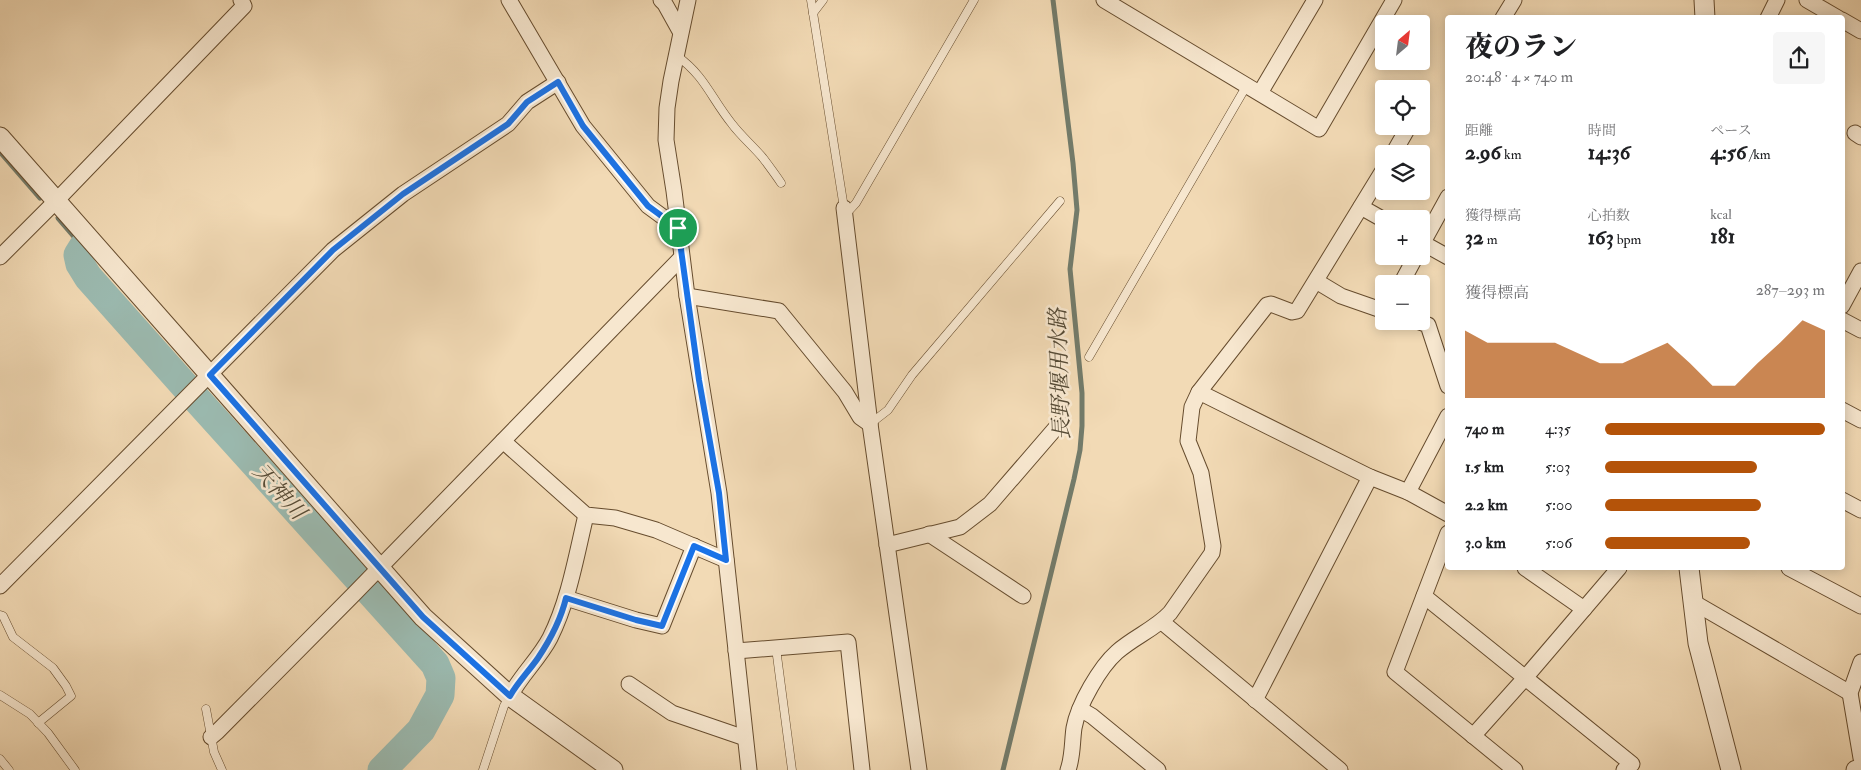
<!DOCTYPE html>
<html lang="ja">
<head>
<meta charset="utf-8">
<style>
  :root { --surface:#fff; --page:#f6f6f6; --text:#202124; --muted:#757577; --accent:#b45309 }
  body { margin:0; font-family:"IM FELL Double Pica","Noto Serif JP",serif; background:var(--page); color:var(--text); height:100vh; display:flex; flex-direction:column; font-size:19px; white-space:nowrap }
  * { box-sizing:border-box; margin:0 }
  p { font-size:16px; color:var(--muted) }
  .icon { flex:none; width:28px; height:28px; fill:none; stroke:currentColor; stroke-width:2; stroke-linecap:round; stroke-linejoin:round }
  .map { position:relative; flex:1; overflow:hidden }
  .side { position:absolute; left:1445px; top:15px; width:400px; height:555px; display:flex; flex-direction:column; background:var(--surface); border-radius:5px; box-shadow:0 2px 12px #0003 }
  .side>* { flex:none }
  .needle { width:32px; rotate:28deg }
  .tools { position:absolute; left:1375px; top:15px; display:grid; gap:10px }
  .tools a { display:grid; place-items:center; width:55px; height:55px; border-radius:5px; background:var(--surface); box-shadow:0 2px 12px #0003; font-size:25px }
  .pin { position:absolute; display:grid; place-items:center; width:42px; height:42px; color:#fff; margin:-21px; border:2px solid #fff; border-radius:50%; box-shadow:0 1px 5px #0007 }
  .round { display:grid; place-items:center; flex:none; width:52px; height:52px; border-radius:5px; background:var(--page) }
  .head { display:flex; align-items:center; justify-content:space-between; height:85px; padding:0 20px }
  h1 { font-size:28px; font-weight:800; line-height:38px }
  .stats { display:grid; grid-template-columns:repeat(3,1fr); gap:8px; height:85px; padding:5px 20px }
  .stats div { display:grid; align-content:center }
  .stats b { font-size:21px; font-weight:800 }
  .stats small { font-size:14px; font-weight:400 }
  .stats p { font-size:14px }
  .chart { height:140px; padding:10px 20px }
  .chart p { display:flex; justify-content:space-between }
  .chart svg { width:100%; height:90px; margin-top:5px; fill:var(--accent); opacity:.7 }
  ul { padding:0 20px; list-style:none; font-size:16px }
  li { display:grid; grid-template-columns:80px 60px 1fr; align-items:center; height:38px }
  li i { height:12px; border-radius:6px; background:var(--accent) }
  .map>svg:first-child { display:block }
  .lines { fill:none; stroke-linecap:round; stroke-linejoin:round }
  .stream { stroke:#737b6a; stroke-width:5 }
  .river { stroke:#9bbab0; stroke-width:29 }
  .service-casing { stroke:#664c2e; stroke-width:9 }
  .minor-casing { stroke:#664c2e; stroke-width:17 }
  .tertiary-casing { stroke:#664c2e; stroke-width:21 }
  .service { stroke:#f7e7cf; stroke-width:8 }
  .minor { stroke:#f7e7cf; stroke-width:15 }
  .tertiary { stroke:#f7e7cf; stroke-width:19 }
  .route-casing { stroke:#fff; stroke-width:10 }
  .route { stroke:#1a73e8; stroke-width:6 }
  .labels { text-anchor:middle; stroke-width:5; stroke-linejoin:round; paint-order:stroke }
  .water-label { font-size:22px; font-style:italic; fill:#564b36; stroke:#f7e7cf }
</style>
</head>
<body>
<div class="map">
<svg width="1861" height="770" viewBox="0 0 1861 770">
  <rect width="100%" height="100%" fill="#f2dab5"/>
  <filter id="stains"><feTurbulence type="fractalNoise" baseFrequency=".004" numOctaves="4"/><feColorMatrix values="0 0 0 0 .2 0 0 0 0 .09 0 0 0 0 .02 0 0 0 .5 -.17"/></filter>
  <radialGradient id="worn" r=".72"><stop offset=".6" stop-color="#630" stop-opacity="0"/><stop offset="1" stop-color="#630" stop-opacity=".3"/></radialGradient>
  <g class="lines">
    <!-- stream -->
    <g class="stream">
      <polyline points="0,152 40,198"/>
      <polyline points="58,218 83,247"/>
      <polyline points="1003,770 1074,479 1080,450 1082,426 1082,393 1070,269 1077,210 1073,163 1053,0"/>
    </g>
    <!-- river -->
    <polyline class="river" points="83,247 78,255 80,264 88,277 200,403 435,664 441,678 440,695 421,730 382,770"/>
    <!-- service casing -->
    <g class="service-casing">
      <g id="service">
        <polyline points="811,0 844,208"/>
        <polyline points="813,13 823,0"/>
        <path d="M 677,56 C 705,76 711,98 732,124 C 741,136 753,146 763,158 C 769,166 775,174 781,183"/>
        <polyline points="845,215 856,203 974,0"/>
        <polyline points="1089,357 1247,85"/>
        <polyline points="870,424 888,410 912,375 1060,201"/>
        <polyline points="0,615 3,616 13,637 53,668 66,686 71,696 38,723"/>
        <polyline points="776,648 792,770"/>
        <polyline points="0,695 30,714 48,733 75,770"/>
        <polyline points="206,709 214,752 222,770"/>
        <polyline points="0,759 9,770"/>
        <polyline points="483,770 504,706 509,697"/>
      </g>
    </g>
    <!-- minor casing -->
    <g class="minor-casing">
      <g id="minor">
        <polyline points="509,0 583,126 648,206 678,228"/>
        <polyline points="661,0 665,4 680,31"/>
        <polyline points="688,0 671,81 667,108 666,140 674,191 687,296 719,493 749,770"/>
        <polyline points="1104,0 1319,129 1394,0"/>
        <polyline points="1807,0 1838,18"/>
        <polyline points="1503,18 1514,0"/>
        <polyline points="1768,18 1777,0"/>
        <polyline points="1842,20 1861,31"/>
        <polyline points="1260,93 1315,0"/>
        <polyline points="1855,133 1861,137"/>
        <polyline points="1393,154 1409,126"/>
        <polyline points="1361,207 1384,220"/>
        <polyline points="844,208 870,424 919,770"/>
        <polyline points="1421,242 1448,257"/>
        <polyline points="1421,246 1448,197"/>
        <polyline points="0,257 56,201 244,6 241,0"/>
        <polyline points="1316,281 1341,296 1384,311"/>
        <polyline points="1401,284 1416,256"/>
        <polyline points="687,296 779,311 845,392 860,417 870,424"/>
        <polyline points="1842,306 1861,271"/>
        <polyline points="1842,320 1861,330"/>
        <polyline points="1417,321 1428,325 1448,386"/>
        <polyline points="1199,392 1370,477 1408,492 1448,514"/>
        <polyline points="1842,410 1861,420"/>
        <polyline points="503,441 586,515 615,518 656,530 726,560"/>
        <polyline points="1408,492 1448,416"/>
        <polyline points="1842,500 1861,510"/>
        <polyline points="1448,533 1395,672 1515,770"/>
        <polyline points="929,534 1023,596"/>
        <polyline points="887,545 960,527 990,504 1060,423"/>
        <polyline points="1525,568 1584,609"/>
        <polyline points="1789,568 1861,606"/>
        <polyline points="0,586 333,250 403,194 508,124 527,102 558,82"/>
        <polyline points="1424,596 1632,764 1624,770"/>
        <polyline points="566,598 636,620 662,626 694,546"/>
        <polyline points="1693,602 1850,693"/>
        <polyline points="1162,622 1340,770"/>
        <polyline points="736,651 848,642 862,770"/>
        <polyline points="1861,662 1850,693 1861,758"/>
        <polyline points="629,684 672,713 745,738"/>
        <path d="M 510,696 C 521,675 539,659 550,638 C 569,600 576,557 586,515"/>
        <polyline points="1255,700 1370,477"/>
        <polyline points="1080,709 1092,716 1158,770"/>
        <polyline points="1473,736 1525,678 1619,568"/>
        <polyline points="211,737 217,732 354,594 681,258"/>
        <path d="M 1068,770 C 1073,756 1072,742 1074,728 C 1078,705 1100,667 1117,652 C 1134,637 1155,629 1170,613 L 1212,553 L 1213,546 L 1201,473 L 1188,441 L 1192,407 L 1199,392 L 1267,305 L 1271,304 L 1292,312 L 1297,311 L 1384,169"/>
      </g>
    </g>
    <!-- tertiary casing -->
    <g class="tertiary-casing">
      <g id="tertiary">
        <polyline points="1704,0 1705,18"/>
        <polyline points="0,137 423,617 510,696 613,770"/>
        <polyline points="1689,568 1698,643 1731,770"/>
        <polyline points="1856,770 1861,769"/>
      </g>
    </g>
    <!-- service -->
    <use href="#service" class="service"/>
    <!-- minor -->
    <use href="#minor" class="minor"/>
    <!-- tertiary -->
    <use href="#tertiary" class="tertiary"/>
  </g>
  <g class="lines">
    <!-- route casing -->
    <g class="route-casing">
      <path id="route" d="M 558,82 L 583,126 L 648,206 L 678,228 L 699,380 L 719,493 L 726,560 L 694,546 L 662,626 L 636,620 L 566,598 C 561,619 550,640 538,658 C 529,671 518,682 510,696 L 423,617 L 210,375 L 333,250 L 403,194 L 508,124 L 527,102 Z"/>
    </g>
    <!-- route -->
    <use href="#route" class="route"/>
  </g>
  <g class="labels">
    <!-- water labels -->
    <g class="water-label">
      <text transform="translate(1059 374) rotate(-92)" y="8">長野堰用水路</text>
      <text transform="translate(280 491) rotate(48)" y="8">天神川</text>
    </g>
  </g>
  <rect width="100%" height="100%" filter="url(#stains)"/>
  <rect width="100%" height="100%" fill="url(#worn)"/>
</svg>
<div class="tools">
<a><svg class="needle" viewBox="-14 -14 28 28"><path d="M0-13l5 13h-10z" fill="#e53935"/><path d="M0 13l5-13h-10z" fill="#757577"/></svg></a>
<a><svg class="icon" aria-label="locate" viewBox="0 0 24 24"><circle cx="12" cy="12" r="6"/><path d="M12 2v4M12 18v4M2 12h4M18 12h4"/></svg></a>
<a><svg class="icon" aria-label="layers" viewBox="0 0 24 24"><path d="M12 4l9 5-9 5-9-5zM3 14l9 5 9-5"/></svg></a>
<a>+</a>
<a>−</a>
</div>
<div class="pin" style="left:678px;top:228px;background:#1e9e55"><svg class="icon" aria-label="arrive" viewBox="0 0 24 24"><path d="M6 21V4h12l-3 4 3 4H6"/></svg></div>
<section class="side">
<div class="head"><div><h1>夜のラン</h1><p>20:48 · 4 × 740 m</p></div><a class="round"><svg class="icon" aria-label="share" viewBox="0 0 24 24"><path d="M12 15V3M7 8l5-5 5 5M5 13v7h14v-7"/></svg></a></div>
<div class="stats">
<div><p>距離</p><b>2.96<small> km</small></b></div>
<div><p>時間</p><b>14:36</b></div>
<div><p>ペース</p><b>4:56<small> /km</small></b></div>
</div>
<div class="stats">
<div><p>獲得標高</p><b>32<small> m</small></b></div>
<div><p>心拍数</p><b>163<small> bpm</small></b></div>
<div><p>kcal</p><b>181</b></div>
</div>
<div class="chart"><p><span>獲得標高</span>287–293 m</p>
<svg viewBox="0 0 160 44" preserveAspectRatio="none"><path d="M0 44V11L10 17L20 17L30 17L40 17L50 22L60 27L70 27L80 22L90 17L100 27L110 38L120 38L130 27L140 17L150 6L160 11V44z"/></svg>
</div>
<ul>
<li><b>740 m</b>4:35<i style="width:100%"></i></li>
<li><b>1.5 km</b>5:03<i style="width:69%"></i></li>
<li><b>2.2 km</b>5:00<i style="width:71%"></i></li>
<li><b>3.0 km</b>5:06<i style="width:66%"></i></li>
</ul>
</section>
</div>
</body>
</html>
